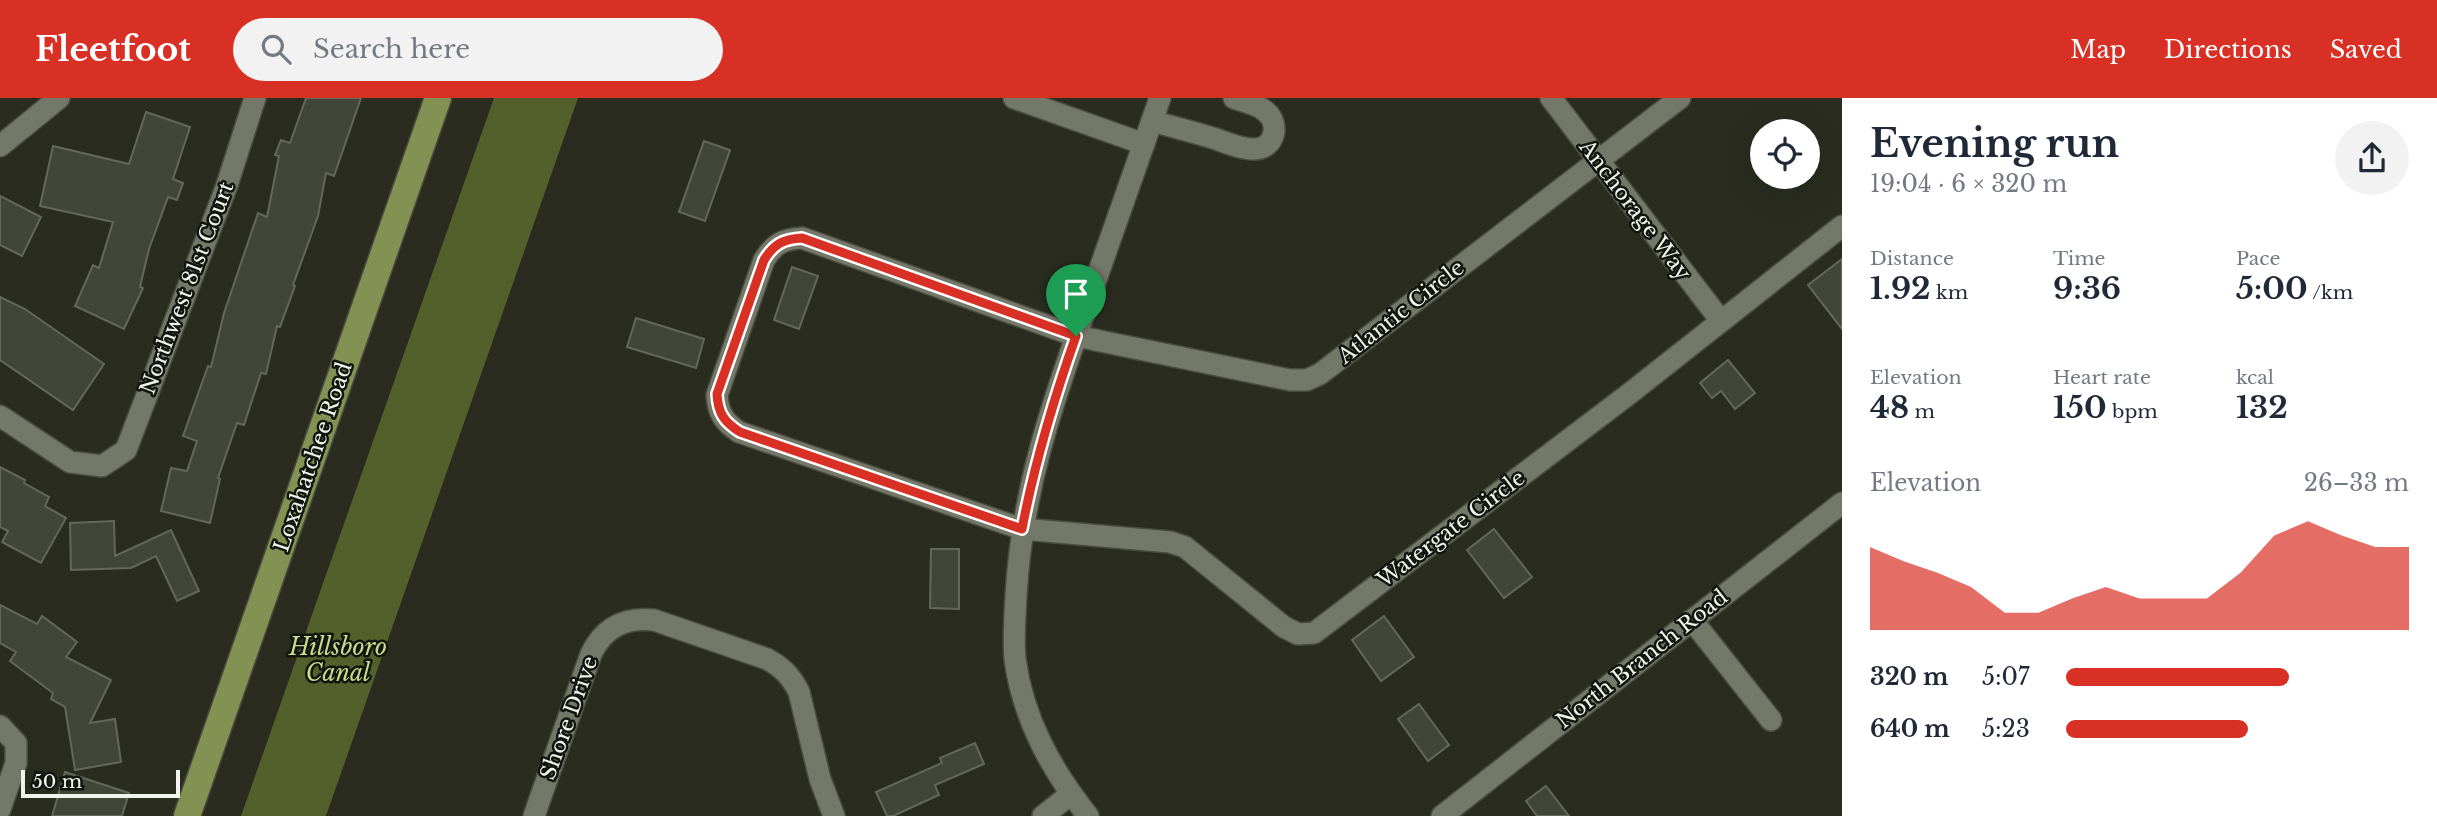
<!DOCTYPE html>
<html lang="en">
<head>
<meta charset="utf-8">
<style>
  :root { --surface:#fff; --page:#f2f2f3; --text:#1f2937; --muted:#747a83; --accent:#d93025 }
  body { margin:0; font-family:"Libre Baskerville",serif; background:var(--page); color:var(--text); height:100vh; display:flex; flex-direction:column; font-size:26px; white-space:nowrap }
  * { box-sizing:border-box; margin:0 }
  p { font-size:23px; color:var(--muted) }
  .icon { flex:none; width:38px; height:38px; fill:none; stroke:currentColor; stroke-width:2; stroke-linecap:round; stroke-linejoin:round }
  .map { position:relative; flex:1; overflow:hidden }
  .drawer { display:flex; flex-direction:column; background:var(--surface); width:595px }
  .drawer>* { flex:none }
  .fabs { position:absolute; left:1750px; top:21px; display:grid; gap:14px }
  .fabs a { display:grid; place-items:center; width:70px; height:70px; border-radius:50%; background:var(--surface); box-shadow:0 7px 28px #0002; font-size:35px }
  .scale { position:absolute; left:21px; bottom:18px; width:159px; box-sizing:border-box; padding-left:7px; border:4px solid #f1f4eb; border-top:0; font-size:19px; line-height:24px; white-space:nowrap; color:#f1f4eb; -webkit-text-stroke:5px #12140e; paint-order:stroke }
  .pin { position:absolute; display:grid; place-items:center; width:60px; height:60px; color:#fff; margin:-72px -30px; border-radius:50% 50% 50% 0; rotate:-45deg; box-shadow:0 0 7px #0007 }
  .pin .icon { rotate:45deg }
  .round { display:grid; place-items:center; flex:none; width:74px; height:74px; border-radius:37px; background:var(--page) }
  .overview { display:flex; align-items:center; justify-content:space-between; height:119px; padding:0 28px }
  h1 { font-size:38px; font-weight:700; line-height:52px }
  .metrics { display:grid; grid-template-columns:repeat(3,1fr); gap:10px; height:119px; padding:7px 28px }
  .metrics div { display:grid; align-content:center }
  .metrics b { font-size:30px; font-weight:700 }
  .metrics small { font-size:19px; font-weight:400 }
  .metrics p { font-size:19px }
  .chart { height:196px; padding:14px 28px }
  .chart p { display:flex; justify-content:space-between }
  .chart svg { width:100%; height:126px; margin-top:7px; fill:var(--accent); opacity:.7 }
  ul { padding:0 28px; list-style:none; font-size:23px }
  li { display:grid; grid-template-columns:112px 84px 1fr; align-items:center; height:52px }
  li i { height:18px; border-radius:9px; background:var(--accent) }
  header { display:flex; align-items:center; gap:42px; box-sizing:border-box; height:98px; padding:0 35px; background:var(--accent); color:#fff }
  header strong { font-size:33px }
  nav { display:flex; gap:38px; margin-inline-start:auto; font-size:24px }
  .search { width:490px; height:63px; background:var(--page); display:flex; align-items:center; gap:18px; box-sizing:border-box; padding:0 24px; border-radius:38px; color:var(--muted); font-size:26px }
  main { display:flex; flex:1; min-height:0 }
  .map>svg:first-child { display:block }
  .water { fill:#54602b }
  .building { fill:#424638; stroke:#636859; stroke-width:2 }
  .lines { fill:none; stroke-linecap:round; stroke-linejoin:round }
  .minor-casing { stroke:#484b3e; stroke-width:24 }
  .major-casing { stroke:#484b3e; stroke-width:29 }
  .minor { stroke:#747869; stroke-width:21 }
  .major { stroke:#839153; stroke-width:26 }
  .route-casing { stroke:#fff; stroke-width:14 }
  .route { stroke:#d93025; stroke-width:9 }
  .labels { text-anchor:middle; stroke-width:5; stroke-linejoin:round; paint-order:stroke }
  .street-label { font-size:21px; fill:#f1f4eb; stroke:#12140e }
  .water-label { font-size:23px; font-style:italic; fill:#c7db8a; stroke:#12140e }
</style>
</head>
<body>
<header>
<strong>Fleetfoot</strong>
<div class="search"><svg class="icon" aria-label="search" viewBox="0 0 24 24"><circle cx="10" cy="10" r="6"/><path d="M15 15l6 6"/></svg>Search here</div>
<nav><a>Map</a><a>Directions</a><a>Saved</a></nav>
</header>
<main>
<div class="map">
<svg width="1842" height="718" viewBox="0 0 1842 718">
  <rect width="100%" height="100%" fill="#292c1f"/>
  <!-- water -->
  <polygon class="water" points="494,0 578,0 326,718 241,718"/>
  <!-- building -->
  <g class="building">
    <polygon points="306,0 361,0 334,78 326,75 318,118 293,187 295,188 280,229 277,228 266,276 261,275 244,327 237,325 218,380 220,381 210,425 161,413 171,370 187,373 197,343 183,338 208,268 211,269 224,215 258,115 267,119 279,58 275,57 281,42 290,45"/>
    <polygon points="146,14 190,29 173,81 183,85 177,102 168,99 149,151 140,189 143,190 124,231 75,208 93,167 99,170 113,124 40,108 53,48 129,66"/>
    <polygon points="704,43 730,52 705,123 679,114"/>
    <polygon points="0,98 41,119 22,158 0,147"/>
    <polygon points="1842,161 1842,231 1808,187"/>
    <polygon points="792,169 818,178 799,231 774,222"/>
    <polygon points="0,199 25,211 104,266 73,312 0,262"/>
    <polygon points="636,220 704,241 696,270 627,249"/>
    <polygon points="1728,262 1755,295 1735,311 1721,293 1712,300 1700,285"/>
    <polygon points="0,369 25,382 24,385 49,399 45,408 66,420 41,465 2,444 8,433 0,429"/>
    <polygon points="114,423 115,458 171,432 199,493 177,503 156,458 131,470 71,472 70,425"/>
    <polygon points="1494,431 1532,479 1504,500 1467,452"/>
    <polygon points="931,451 959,451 959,511 930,510"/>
    <polygon points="0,507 37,526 42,518 77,544 66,559 111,582 90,625 115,621 121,664 75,672 65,609 51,601 53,595 10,563 16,554 0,545"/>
    <polygon points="1384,518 1414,559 1381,583 1352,542"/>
    <polygon points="1419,606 1449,647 1428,663 1398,621"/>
    <polygon points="975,645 984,666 935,687 939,697 893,718 887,718 876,694 942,665 940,660"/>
    <polygon points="65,674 129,695 122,718 52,718"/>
    <polygon points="1546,688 1569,718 1537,718 1526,703"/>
  </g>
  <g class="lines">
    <!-- minor casing -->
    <g class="minor-casing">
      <g id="minor">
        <polyline points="1014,0 1144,46"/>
        <polyline points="1551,0 1721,223"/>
        <path d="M 1680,0 L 1320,276 L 1307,282 L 1290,282 L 1076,238 L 802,140 C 783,141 774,146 764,162 L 717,297 C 718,315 724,324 739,334 L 1022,431 L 1170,444 L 1185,449 L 1284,529 L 1298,536 L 1314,535 L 1629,296 L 1842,128"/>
        <path d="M 1152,23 C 1173,29 1194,34 1216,41 C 1227,45 1241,51 1253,51 C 1275,52 1281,25 1265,13 C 1257,6 1244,4 1234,0"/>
        <polyline points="0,48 59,0"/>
        <polyline points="0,318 70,364 102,368 126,352 227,87 255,0"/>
        <polyline points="1692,522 1771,622"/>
        <polyline points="0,628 16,645 16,665 0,711"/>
        <path d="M 534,718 L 591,556 C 604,529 625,519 654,522 L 767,561 C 782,569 791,578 799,594 L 820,681 L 834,718"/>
        <polyline points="1043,718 1071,696"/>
        <path d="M 1088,718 C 1051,671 1023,621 1015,561 C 1013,540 1015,519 1016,498 C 1022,392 1051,309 1086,210 C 1111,140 1135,70 1160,0"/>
        <polyline points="1442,718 1842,405"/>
      </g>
    </g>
    <!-- major casing -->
    <g class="major-casing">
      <polyline id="major" points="187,718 438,0"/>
    </g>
    <!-- minor -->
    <use href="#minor" class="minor"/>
    <!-- major -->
    <use href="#major" class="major"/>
  </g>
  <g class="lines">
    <!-- route casing -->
    <g class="route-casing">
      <path id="route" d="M 802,140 L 1076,238 C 1053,303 1035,363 1022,431 L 740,334 C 724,324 718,315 717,296 L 764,162 C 774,146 783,141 802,140 Z"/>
    </g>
    <!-- route -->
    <use href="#route" class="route"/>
  </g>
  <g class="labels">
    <!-- street labels -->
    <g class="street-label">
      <text transform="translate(1635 112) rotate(53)" y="7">Anchorage Way</text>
      <text transform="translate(187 190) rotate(-69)" y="7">Northwest 81st Court</text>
      <text transform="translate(1401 214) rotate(-38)" y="7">Atlantic Circle</text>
      <text transform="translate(313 359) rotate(-71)" y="7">Loxahatchee Road</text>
      <text transform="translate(1451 431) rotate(-37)" y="7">Watergate Circle</text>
      <text transform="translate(1642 561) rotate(-38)" y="7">North Branch Road</text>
      <text transform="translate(569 620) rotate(-70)" y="7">Shore Drive</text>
    </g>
    <!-- water labels -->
    <g class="water-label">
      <text x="338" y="557">Hillsboro<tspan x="338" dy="26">Canal</tspan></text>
    </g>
  </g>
</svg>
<div class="fabs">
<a><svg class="icon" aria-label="locate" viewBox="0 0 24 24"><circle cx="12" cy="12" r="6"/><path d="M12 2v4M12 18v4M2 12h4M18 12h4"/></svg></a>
</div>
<div class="scale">50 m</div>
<div class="pin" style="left:1076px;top:238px;background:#1e9e55"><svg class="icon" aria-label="arrive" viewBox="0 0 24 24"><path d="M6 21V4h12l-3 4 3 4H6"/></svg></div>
</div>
<section class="drawer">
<div class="overview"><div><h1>Evening run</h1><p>19:04 · 6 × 320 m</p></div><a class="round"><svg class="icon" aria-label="share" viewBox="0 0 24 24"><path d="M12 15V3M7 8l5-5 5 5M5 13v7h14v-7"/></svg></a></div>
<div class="metrics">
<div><p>Distance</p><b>1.92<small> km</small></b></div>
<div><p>Time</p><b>9:36</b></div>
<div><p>Pace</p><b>5:00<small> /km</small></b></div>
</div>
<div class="metrics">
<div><p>Elevation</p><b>48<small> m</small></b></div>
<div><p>Heart rate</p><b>150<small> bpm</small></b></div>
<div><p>kcal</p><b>132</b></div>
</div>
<div class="chart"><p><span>Elevation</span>26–33 m</p>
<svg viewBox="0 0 160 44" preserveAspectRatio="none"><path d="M0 44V15L10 20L20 24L30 29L40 38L50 38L60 33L70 29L80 33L90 33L100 33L110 24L120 11L130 6L140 11L150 15L160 15V44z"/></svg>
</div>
<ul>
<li><b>320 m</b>5:07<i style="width:65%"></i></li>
<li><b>640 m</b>5:23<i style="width:53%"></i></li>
</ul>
</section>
</main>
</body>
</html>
